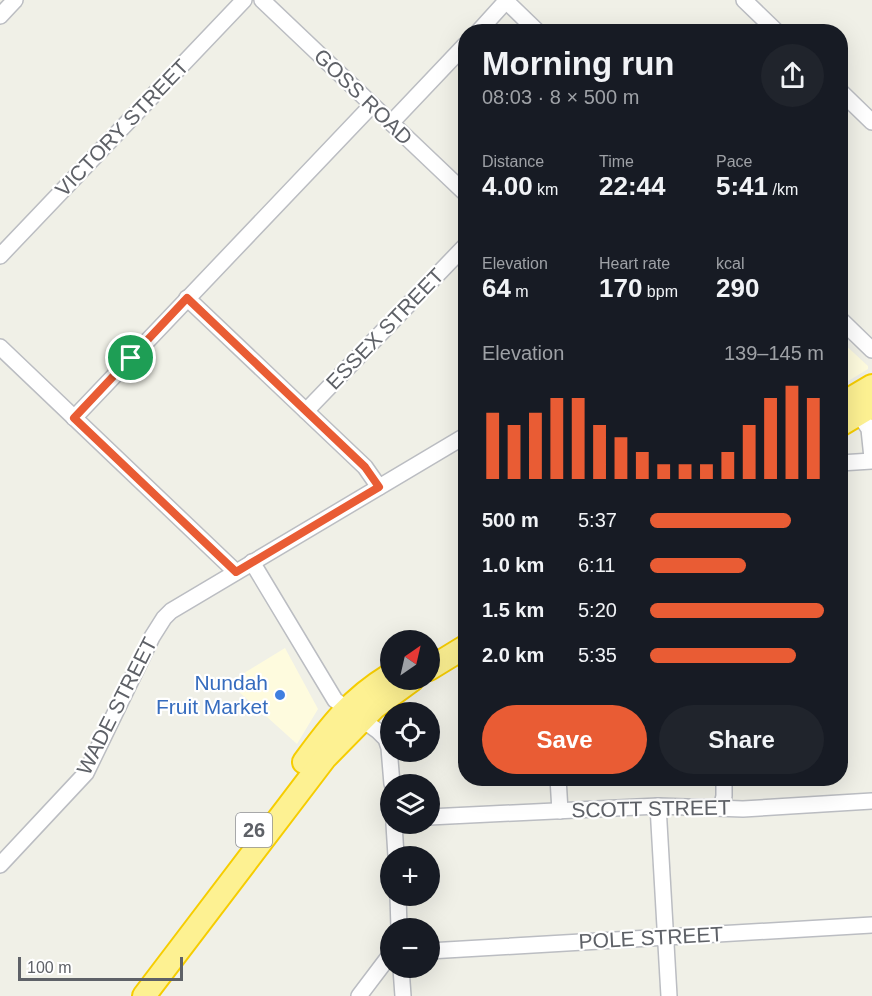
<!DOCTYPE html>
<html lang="en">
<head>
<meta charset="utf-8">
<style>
  :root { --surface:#171b24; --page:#20242c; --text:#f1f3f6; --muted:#9ea1a6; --accent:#e95c34 }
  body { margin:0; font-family:Arial,sans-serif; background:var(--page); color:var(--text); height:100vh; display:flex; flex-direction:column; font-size:22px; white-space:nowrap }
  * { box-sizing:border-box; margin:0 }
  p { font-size:20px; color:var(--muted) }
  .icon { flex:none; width:33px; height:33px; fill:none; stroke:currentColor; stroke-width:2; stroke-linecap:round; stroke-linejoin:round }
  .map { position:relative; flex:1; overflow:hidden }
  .details { position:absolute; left:458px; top:24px; width:390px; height:762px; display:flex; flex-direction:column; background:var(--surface); border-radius:24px; box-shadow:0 6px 24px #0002 }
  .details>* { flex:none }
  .needle { width:39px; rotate:34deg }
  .fabs { position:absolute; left:380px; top:630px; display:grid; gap:12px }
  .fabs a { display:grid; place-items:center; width:60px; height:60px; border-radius:50%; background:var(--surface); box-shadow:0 6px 24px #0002; font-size:30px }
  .scale { position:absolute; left:18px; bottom:15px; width:165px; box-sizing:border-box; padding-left:6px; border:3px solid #5e6167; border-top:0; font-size:16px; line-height:21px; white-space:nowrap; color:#5e6167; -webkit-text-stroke:4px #fff; paint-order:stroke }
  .pin { position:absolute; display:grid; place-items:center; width:51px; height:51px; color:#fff; margin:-26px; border:3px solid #fff; border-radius:50%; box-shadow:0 2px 6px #0007 }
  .round { display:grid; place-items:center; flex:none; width:63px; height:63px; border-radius:32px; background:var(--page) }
  .head { display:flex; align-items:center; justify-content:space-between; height:102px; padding:0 24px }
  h1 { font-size:33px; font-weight:600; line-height:45px }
  .figures { display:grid; grid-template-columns:repeat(3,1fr); gap:9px; height:102px; padding:6px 24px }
  .figures div { display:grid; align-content:center }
  .figures b { font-size:26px; font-weight:600 }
  .figures small { font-size:16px; font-weight:400 }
  .figures p { font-size:16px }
  .chart { height:168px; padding:12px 24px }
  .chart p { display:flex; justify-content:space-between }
  .chart svg { width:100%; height:108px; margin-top:6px; stroke:var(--accent); stroke-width:6 }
  .cta { display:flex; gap:12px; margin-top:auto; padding:12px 24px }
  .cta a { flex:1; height:69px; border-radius:36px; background:var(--accent); color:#fff; font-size:24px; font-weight:600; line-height:69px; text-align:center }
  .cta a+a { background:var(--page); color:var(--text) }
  ul { padding:0 24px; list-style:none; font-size:20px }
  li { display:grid; grid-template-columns:96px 72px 1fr; align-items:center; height:45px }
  li i { height:15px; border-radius:8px; background:var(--accent) }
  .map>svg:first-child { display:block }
  .commercial { fill:#fefbde }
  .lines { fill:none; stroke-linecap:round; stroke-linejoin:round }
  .minor-casing { stroke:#bbbdc2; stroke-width:18 }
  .highway-casing { stroke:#f6cd01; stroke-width:26 }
  .minor { stroke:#fff; stroke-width:15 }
  .highway { stroke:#fdf192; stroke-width:22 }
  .route-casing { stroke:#fff; stroke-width:12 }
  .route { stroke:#e95c34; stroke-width:8 }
  .shop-dot { fill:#3f7fe0; stroke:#fff; stroke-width:2 }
  .labels { text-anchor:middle; stroke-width:4.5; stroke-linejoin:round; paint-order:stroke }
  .shield { fill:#fff; stroke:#8e9095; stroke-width:1.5 }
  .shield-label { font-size:20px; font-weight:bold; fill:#5e6167 }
  .street-label { font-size:21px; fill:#5e6167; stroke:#fff }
  .shop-label { font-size:21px; fill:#366cbe; stroke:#fff; text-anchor:end }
</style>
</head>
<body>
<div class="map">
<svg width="872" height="996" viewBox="0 0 872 996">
  <rect width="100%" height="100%" fill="#f0f0e7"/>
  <!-- commercial -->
  <g class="commercial">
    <polygon points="840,340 868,366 868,369 840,386"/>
    <polygon points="285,648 318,709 297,744 238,691 239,689 231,681"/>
  </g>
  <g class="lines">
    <!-- minor casing -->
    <g class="minor-casing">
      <g id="minor">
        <polyline points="262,0 465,193"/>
        <polyline points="505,0 538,32"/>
        <polyline points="744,0 777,32"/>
        <polyline points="0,16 15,0"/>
        <polyline points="478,32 507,0"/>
        <polyline points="840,91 872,122"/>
        <polyline points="391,123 465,45"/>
        <polyline points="0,256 244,0"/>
        <polyline points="187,298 365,467 379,487"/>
        <polyline points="840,319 872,350"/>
        <polyline points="0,347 236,572"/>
        <polyline points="854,407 869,429 872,458"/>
        <polyline points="306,411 465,246"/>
        <polyline points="74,418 372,105"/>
        <polyline points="840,463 872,461"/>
        <polyline points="252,562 335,700 378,731 386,739 389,748 392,784"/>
        <polyline points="558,778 560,811"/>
        <polyline points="658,806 669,996"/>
        <polyline points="721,808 724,796 724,778"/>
        <polyline points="429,817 658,806 743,809 872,801"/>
        <polyline points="394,824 396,856"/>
        <polyline points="0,865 86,773 152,637 164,618 171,611 465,436"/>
        <polyline points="398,896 399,928"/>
        <polyline points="429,951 872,925"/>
        <polyline points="401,968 403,996"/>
        <polyline points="359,996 390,955"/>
      </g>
    </g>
    <!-- highway casing -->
    <g class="highway-casing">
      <g id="highway">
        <polyline points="840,405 872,386"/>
        <polyline points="840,425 872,406"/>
        <polyline points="429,669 465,647"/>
        <path d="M 304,762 C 331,725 351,699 390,675"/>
        <polyline points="144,996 325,758 375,707 412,680"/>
      </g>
    </g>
    <!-- minor -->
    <use href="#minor" class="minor"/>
    <!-- highway -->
    <use href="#highway" class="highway"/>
  </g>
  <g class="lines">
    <!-- route casing -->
    <g class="route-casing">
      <polygon id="route" points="187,298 365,467 379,487 236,572 74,418"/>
    </g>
    <!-- route -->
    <use href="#route" class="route"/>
  </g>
  <!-- markers -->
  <circle class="shop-dot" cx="280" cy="695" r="6"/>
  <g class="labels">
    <!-- shield labels -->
    <rect class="shield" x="236" y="813" width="36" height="34" rx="4.5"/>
    <g class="shield-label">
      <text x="254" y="837">26</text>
    </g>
    <!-- street labels -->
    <g class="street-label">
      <text transform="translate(363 97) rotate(44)" y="7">GOSS ROAD</text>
      <text transform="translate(122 128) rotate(-46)" y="7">VICTORY STREET</text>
      <text transform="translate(385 329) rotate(-46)" y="7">ESSEX STREET</text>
      <text transform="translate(117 706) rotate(-63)" y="7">WADE STREET</text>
      <text transform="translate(651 809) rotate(-1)" y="7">SCOTT STREET</text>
      <text transform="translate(651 938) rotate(-3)" y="7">POLE STREET</text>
    </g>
    <!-- shop labels -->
    <g class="shop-label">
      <text x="268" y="690">Nundah<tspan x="268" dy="24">Fruit Market</tspan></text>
    </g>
  </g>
</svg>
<div class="fabs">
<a><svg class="needle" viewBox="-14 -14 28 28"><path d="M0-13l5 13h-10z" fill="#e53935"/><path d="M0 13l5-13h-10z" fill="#9ea1a6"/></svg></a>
<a><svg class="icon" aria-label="locate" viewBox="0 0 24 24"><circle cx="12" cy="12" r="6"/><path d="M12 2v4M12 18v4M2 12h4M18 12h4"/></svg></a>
<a><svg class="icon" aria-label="layers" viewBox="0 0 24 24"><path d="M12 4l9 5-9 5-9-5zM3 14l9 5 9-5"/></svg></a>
<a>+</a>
<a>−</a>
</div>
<div class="scale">100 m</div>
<div class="pin" style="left:131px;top:358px;background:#1e9e55"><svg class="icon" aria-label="arrive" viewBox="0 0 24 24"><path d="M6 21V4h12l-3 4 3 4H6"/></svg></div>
<section class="details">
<div class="head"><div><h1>Morning run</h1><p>08:03 · 8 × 500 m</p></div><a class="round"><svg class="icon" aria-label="share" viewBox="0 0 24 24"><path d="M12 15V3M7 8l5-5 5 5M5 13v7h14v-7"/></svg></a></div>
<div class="figures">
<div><p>Distance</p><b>4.00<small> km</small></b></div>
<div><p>Time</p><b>22:44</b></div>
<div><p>Pace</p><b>5:41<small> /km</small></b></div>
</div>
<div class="figures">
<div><p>Elevation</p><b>64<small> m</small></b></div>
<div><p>Heart rate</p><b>170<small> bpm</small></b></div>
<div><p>kcal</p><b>290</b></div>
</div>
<div class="chart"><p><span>Elevation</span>139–145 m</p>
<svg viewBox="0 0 160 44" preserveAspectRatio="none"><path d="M5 44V17M15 44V22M25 44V17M35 44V11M45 44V11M55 44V22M65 44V27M75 44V33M85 44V38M95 44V38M105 44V38M115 44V33M125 44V22M135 44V11M145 44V6M155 44V11"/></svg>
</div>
<ul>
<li><b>500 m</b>5:37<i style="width:81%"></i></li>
<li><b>1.0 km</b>6:11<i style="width:55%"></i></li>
<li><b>1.5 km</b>5:20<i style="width:100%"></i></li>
<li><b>2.0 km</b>5:35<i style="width:84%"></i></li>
</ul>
<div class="cta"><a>Save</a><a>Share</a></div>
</section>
</div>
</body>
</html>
